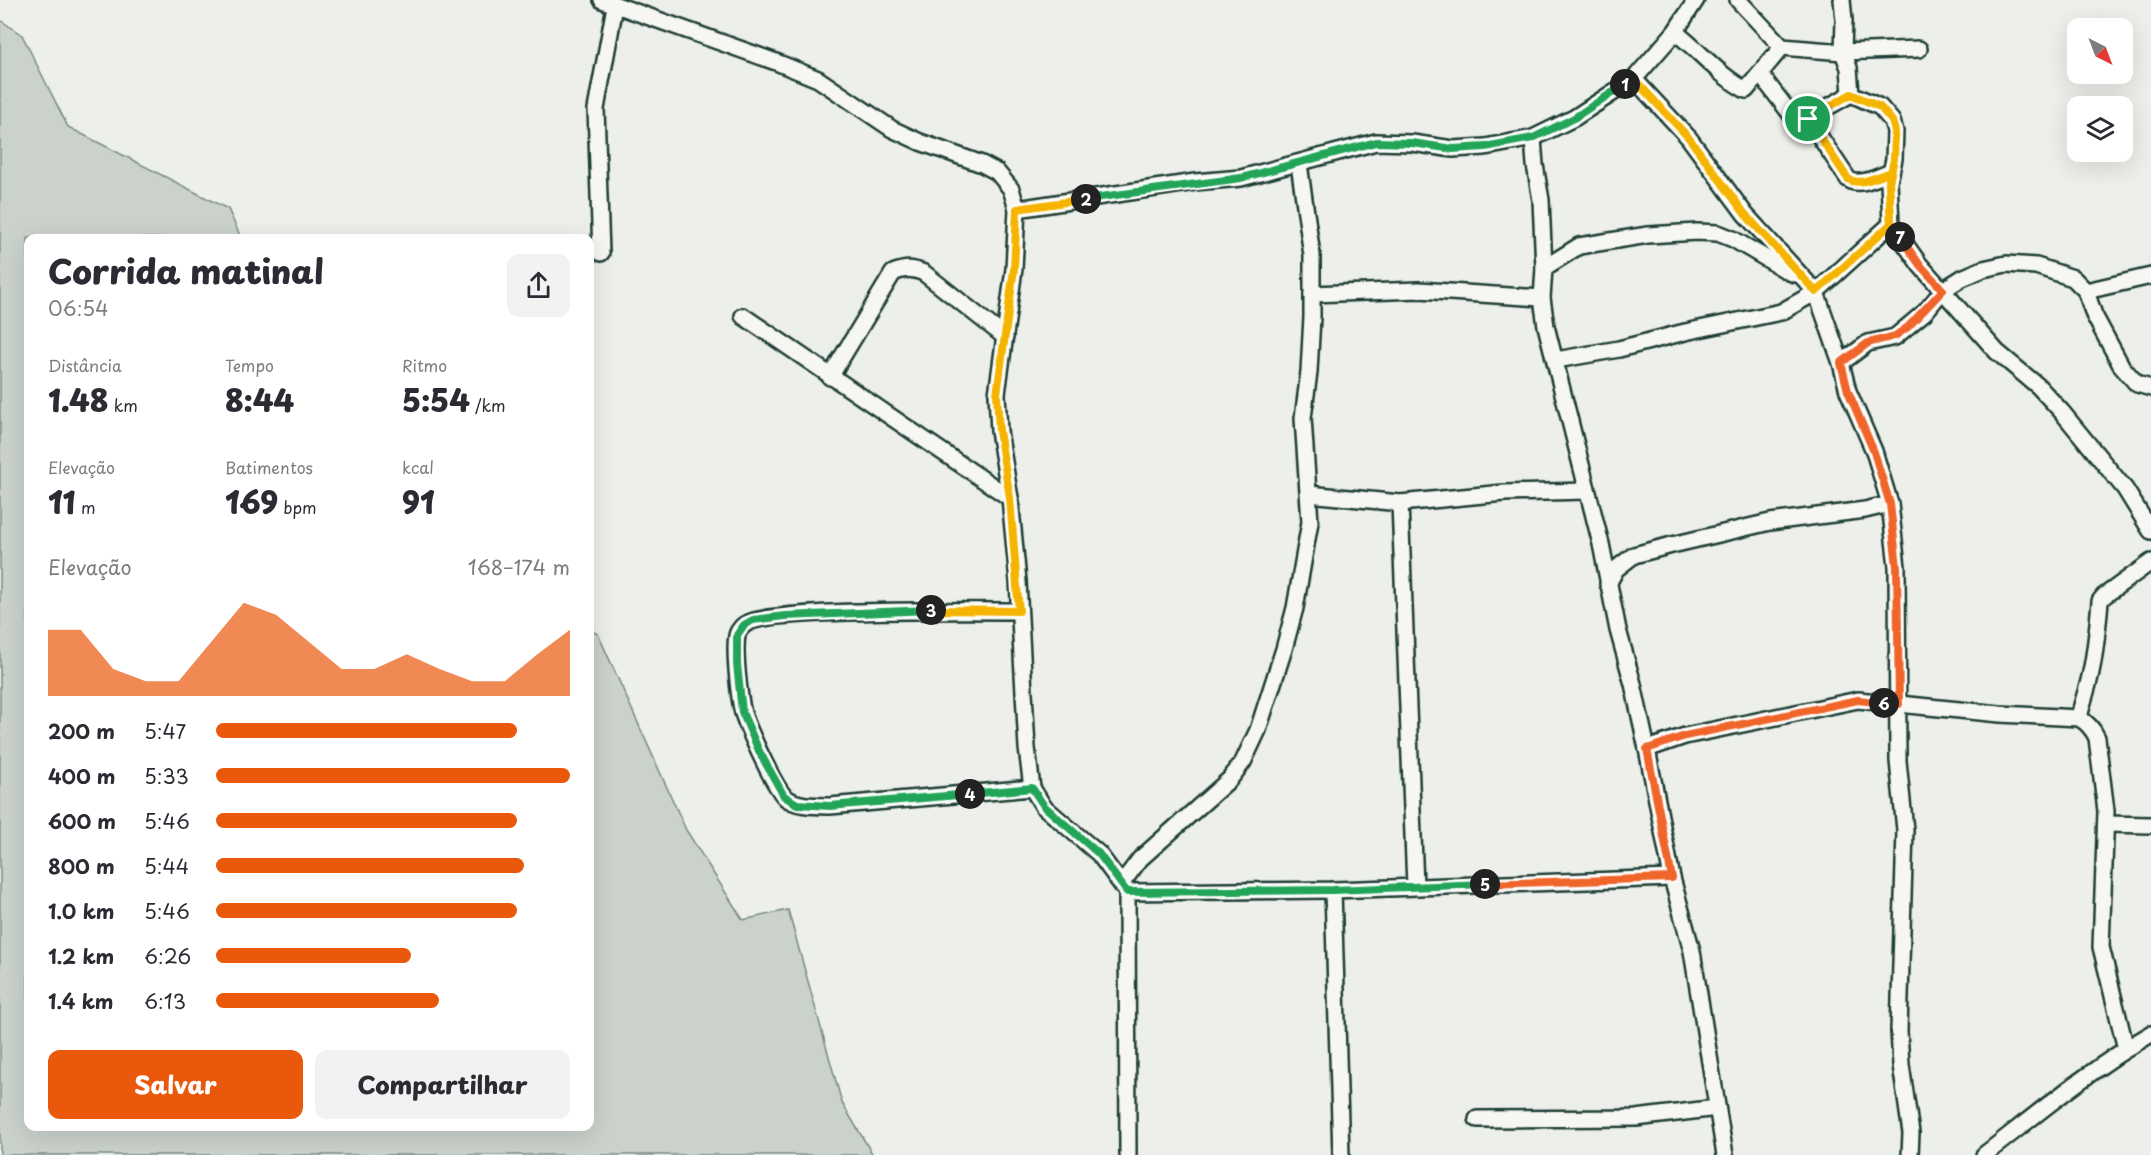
<!DOCTYPE html>
<html lang="pt">
<head>
<meta charset="utf-8">
<style>
  :root { --surface:#fff; --page:#f2f2f3; --text:#2b2b33; --muted:#7c7c81; --accent:#ea580c }
  body { margin:0; font-family:"Playpen Sans",sans-serif; background:var(--page); color:var(--text); height:100vh; display:flex; flex-direction:column; font-size:22px; white-space:nowrap }
  * { box-sizing:border-box; margin:0 }
  p { font-size:20px; color:var(--muted) }
  .icon { flex:none; width:33px; height:33px; fill:none; stroke:currentColor; stroke-width:2; stroke-linecap:round; stroke-linejoin:round }
  .map { position:relative; flex:1; overflow:hidden }
  .side { position:absolute; left:24px; top:234px; width:570px; height:897px; display:flex; flex-direction:column; background:var(--surface); border-radius:12px; box-shadow:0 6px 24px #0002 }
  .side>* { flex:none }
  .needle { width:39px; rotate:138deg }
  .fabs { position:absolute; left:2067px; top:18px; display:grid; gap:12px }
  .fabs a { display:grid; place-items:center; width:66px; height:66px; border-radius:12px; background:var(--surface); box-shadow:0 6px 24px #0002; font-size:30px }
  .pin { position:absolute; display:grid; place-items:center; width:51px; height:51px; color:#fff; margin:-26px; border:3px solid #fff; border-radius:50%; box-shadow:0 2px 6px #0007 }
  .km { position:absolute; width:30px; height:30px; margin:-15px; border-radius:50%; background:#222; color:#fff; font-size:16px; line-height:30px; text-align:center }
  .round { display:grid; place-items:center; flex:none; width:63px; height:63px; border-radius:12px; background:var(--page) }
  .head { display:flex; align-items:center; justify-content:space-between; height:102px; padding:0 24px }
  h1 { font-size:33px; font-weight:800; line-height:45px }
  .figures { display:grid; grid-template-columns:repeat(3,1fr); gap:9px; height:102px; padding:6px 24px }
  .figures div { display:grid; align-content:center }
  .figures b { font-size:30px; font-weight:800 }
  .figures small { font-size:16px; font-weight:400 }
  .figures p { font-size:16px }
  .chart { height:168px; padding:12px 24px }
  .chart p { display:flex; justify-content:space-between }
  .chart svg { width:100%; height:108px; margin-top:6px; fill:var(--accent); opacity:.7 }
  .primary-button { display:flex; gap:12px; margin-top:auto; padding:12px 24px }
  .primary-button a { flex:1; height:69px; border-radius:12px; background:var(--accent); color:#fff; font-size:24px; font-weight:800; line-height:69px; text-align:center }
  .primary-button a+a { background:var(--page); color:var(--text) }
  ul { padding:0 24px; list-style:none; font-size:20px }
  li { display:grid; grid-template-columns:96px 72px 1fr; align-items:center; height:45px }
  li i { height:15px; border-radius:8px; background:var(--accent) }
  .map>svg:first-child { display:block }
  .green { fill:#cbd2cc; stroke:#758880; stroke-width:1.5 }
  .lines { fill:none; stroke-linecap:round; stroke-linejoin:round }
  .minor-casing { stroke:#1f3d34; stroke-width:20 }
  .minor { stroke:#f6f6f2; stroke-width:15 }
  .split-1-casing { stroke:#fff; stroke-width:12 }
  .split-2-casing { stroke:#fff; stroke-width:12 }
  .split-3-casing { stroke:#fff; stroke-width:12 }
  .split-4-casing { stroke:#fff; stroke-width:12 }
  .split-5-casing { stroke:#fff; stroke-width:12 }
  .split-6-casing { stroke:#fff; stroke-width:12 }
  .split-7-casing { stroke:#fff; stroke-width:12 }
  .split-8-casing { stroke:#fff; stroke-width:12 }
  .split-1 { stroke:#f5b400; stroke-width:8 }
  .split-2 { stroke:#22a559; stroke-width:8 }
  .split-3 { stroke:#f5b400; stroke-width:8 }
  .split-4 { stroke:#22a559; stroke-width:8 }
  .split-5 { stroke:#22a559; stroke-width:8 }
  .split-6 { stroke:#f0652b; stroke-width:8 }
  .split-7 { stroke:#f0652b; stroke-width:8 }
  .split-8 { stroke:#f5b400; stroke-width:8 }
</style>
</head>
<body>
<div class="map">
<svg width="2151" height="1155" viewBox="0 0 2151 1155">
  <rect width="100%" height="100%" fill="#edefea"/>
  <filter id="ink" filterUnits="userSpaceOnUse"><feTurbulence type="fractalNoise" baseFrequency=".0167" numOctaves="2"/><feDisplacementMap in="SourceGraphic" scale="12" xChannelSelector="R" yChannelSelector="G"/><feConvolveMatrix kernelMatrix="1 2 1 2 8 2 1 2 1" color-interpolation-filters="sRGB"/></filter>
  <g filter="url(#ink)">
    <!-- green -->
    <polygon class="green" points="0,20 22,35 68,127 228,209 241,238 28,238 28,1126 590,1126 590,630 598,634 686,830 743,920 788,910 842,1103 873,1155 0,1155"/>
    <g class="lines">
      <!-- minor casing -->
      <g class="minor-casing">
        <g id="minor">
          <polyline points="602,0 776,62 818,79 892,129 920,142 982,164 997,172 1011,189 1017,209 1014,269 997,394 999,431 1010,498 1018,581 1027,748 1032,788 1043,806 1099,854 1127,892 1128,1155"/>
          <polyline points="1738,0 1782,47 1843,52 1919,49"/>
          <polyline points="1842,0 1844,20 1843,52 1849,68 1851,94 1880,107 1892,121 1895,131 1894,159 1889,182 1891,224 1920,265 1997,352 2038,386 2062,412 2125,489 2151,531"/>
          <path d="M 1675,32 C 1699,50 1719,76 1746,90 L 1782,47"/>
          <polyline points="1760,74 1793,117 1803,121 1851,94"/>
          <polyline points="1634,79 1689,138 1745,214 1816,292 1841,363 1848,391 1874,451 1890,504 1897,567 1898,761 1905,830 1899,1031 1901,1065 1911,1133 1910,1155"/>
          <path d="M 1808,119 L 1848,179 C 1859,188 1879,176 1891,172"/>
          <polyline points="1533,138 1535,165 1541,200 1544,268 1542,298 1546,326 1601,544 1618,630 1633,684 1647,749 1672,878 1692,951 1725,1155"/>
          <polyline points="1017,209 1195,182 1241,178 1376,142 1412,143 1453,149 1485,147 1533,138 1574,118 1634,79 1675,32 1696,0"/>
          <polyline points="601,253 596,109 615,6"/>
          <polyline points="1544,268 1579,246 1648,235 1697,232 1718,233 1733,239 1789,272 1795,274"/>
          <polyline points="2086,291 2151,276"/>
          <polyline points="1312,294 1419,290 1542,298"/>
          <polyline points="743,316 1010,498"/>
          <polyline points="1556,360 1619,349 1685,332 1781,312 1816,292 1891,224"/>
          <polyline points="1841,363 1868,343 1895,337 1925,312 1943,290 1962,278 1983,269 2006,264 2036,266 2073,278 2086,291 2094,315 2122,367 2137,384 2151,388"/>
          <path d="M 830,377 L 893,273 C 905,268 912,268 924,273 L 1005,337"/>
          <polyline points="1309,494 1400,503 1504,493 1587,491"/>
          <polyline points="1400,503 1415,886"/>
          <polyline points="1608,584 1616,569 1634,555 1672,545 1770,522 1865,510 1890,504"/>
          <path d="M 1019,611 C 982,611 763,608 744,625 C 741,627 737,633 737,636 C 734,651 739,698 743,713 C 748,729 775,789 786,798 C 799,807 815,805 830,806 L 1032,788"/>
          <path d="M 2079,718 C 2082,702 2088,688 2091,672 C 2096,649 2098,625 2100,601 L 2104,596 L 2151,562"/>
          <path d="M 1647,749 L 1685,736 L 1858,700 L 2000,714 L 2079,718 C 2088,723 2093,729 2097,738 L 2106,811 L 2101,947 L 2126,1049"/>
          <polyline points="2106,824 2151,825"/>
          <polyline points="1122,883 1140,859 1230,779 1243,762 1258,730 1284,649 1295,608 1310,522 1303,418 1309,372 1312,317 1312,255 1299,164"/>
          <polyline points="1333,890 1341,1155"/>
          <polyline points="1127,892 1333,890 1672,878"/>
          <polyline points="1477,1119 1636,1118 1717,1108"/>
          <path d="M 1984,1155 C 2038,1113 2092,1068 2151,1034"/>
        </g>
      </g>
      <!-- minor -->
      <use href="#minor" class="minor"/>
    </g>
  </g>
  <g class="lines" filter="url(#ink)">
    <!-- split-1 casing -->
    <g class="split-1-casing">
      <path id="split-1" d="M 1625,84 L 1634,79 L 1689,138 L 1745,214 L 1816,292 L 1891,224 L 1889,182 L 1891,172 C 1879,176 1859,187 1848,179 L 1808,119"/>
    </g>
    <!-- split-2 casing -->
    <g class="split-2-casing">
      <polyline id="split-2" points="1086,199 1241,178 1376,142 1412,143 1453,149 1485,147 1533,138 1574,118 1625,84"/>
    </g>
    <!-- split-3 casing -->
    <g class="split-3-casing">
      <polyline id="split-3" points="931,610 1019,611 1010,498 999,431 997,394 1014,269 1017,209 1086,199"/>
    </g>
    <!-- split-4 casing -->
    <g class="split-4-casing">
      <polyline id="split-4" points="931,610 785,616 753,620 744,625 737,635 737,664 742,712 760,753 784,796 797,804 830,806 970,794"/>
    </g>
    <!-- split-5 casing -->
    <g class="split-5-casing">
      <polyline id="split-5" points="970,794 1032,788 1044,806 1099,854 1127,892 1333,890 1485,884"/>
    </g>
    <!-- split-6 casing -->
    <g class="split-6-casing">
      <polyline id="split-6" points="1485,884 1672,878 1647,749 1685,736 1858,700 1884,703"/>
    </g>
    <!-- split-7 casing -->
    <g class="split-7-casing">
      <polyline id="split-7" points="1884,703 1899,704 1897,567 1890,504 1874,452 1848,391 1841,363 1868,343 1895,336 1908,327 1943,290 1920,265 1900,237"/>
    </g>
    <!-- split-8 casing -->
    <g class="split-8-casing">
      <polyline id="split-8" points="1808,119 1851,94 1880,107 1892,121 1895,131 1894,159 1889,182 1891,224 1900,237"/>
    </g>
    <!-- split-1 -->
    <use href="#split-1" class="split-1"/>
    <!-- split-2 -->
    <use href="#split-2" class="split-2"/>
    <!-- split-3 -->
    <use href="#split-3" class="split-3"/>
    <!-- split-4 -->
    <use href="#split-4" class="split-4"/>
    <!-- split-5 -->
    <use href="#split-5" class="split-5"/>
    <!-- split-6 -->
    <use href="#split-6" class="split-6"/>
    <!-- split-7 -->
    <use href="#split-7" class="split-7"/>
    <!-- split-8 -->
    <use href="#split-8" class="split-8"/>
  </g>
</svg>
<div class="fabs">
<a><svg class="needle" viewBox="-14 -14 28 28"><path d="M0-13l5 13h-10z" fill="#e53935"/><path d="M0 13l5-13h-10z" fill="#7c7c81"/></svg></a>
<a><svg class="icon" aria-label="layers" viewBox="0 0 24 24"><path d="M12 4l9 5-9 5-9-5zM3 14l9 5 9-5"/></svg></a>
</div>
<div class="pin" style="left:1808px;top:119px;background:#1e9e55"><svg class="icon" aria-label="arrive" viewBox="0 0 24 24"><path d="M6 21V4h12l-3 4 3 4H6"/></svg></div>
<b class="km" style="left:1625px;top:84px">1</b>
<b class="km" style="left:1086px;top:199px">2</b>
<b class="km" style="left:931px;top:610px">3</b>
<b class="km" style="left:970px;top:794px">4</b>
<b class="km" style="left:1485px;top:884px">5</b>
<b class="km" style="left:1884px;top:703px">6</b>
<b class="km" style="left:1900px;top:237px">7</b>
<section class="side">
<div class="head"><div><h1>Corrida matinal</h1><p>06:54</p></div><a class="round"><svg class="icon" aria-label="share" viewBox="0 0 24 24"><path d="M12 15V3M7 8l5-5 5 5M5 13v7h14v-7"/></svg></a></div>
<div class="figures">
<div><p>Distância</p><b>1.48<small> km</small></b></div>
<div><p>Tempo</p><b>8:44</b></div>
<div><p>Ritmo</p><b>5:54<small> /km</small></b></div>
</div>
<div class="figures">
<div><p>Elevação</p><b>11<small> m</small></b></div>
<div><p>Batimentos</p><b>169<small> bpm</small></b></div>
<div><p>kcal</p><b>91</b></div>
</div>
<div class="chart"><p><span>Elevação</span>168–174 m</p>
<svg viewBox="0 0 160 44" preserveAspectRatio="none"><path d="M0 44V17L10 17L20 33L30 38L40 38L50 22L60 6L70 11L80 22L90 33L100 33L110 27L120 33L130 38L140 38L150 27L160 17V44z"/></svg>
</div>
<ul>
<li><b>200 m</b>5:47<i style="width:85%"></i></li>
<li><b>400 m</b>5:33<i style="width:100%"></i></li>
<li><b>600 m</b>5:46<i style="width:85%"></i></li>
<li><b>800 m</b>5:44<i style="width:87%"></i></li>
<li><b>1.0 km</b>5:46<i style="width:85%"></i></li>
<li><b>1.2 km</b>6:26<i style="width:55%"></i></li>
<li><b>1.4 km</b>6:13<i style="width:63%"></i></li>
</ul>
<div class="primary-button"><a>Salvar</a><a>Compartilhar</a></div>
</section>
</div>
</body>
</html>
